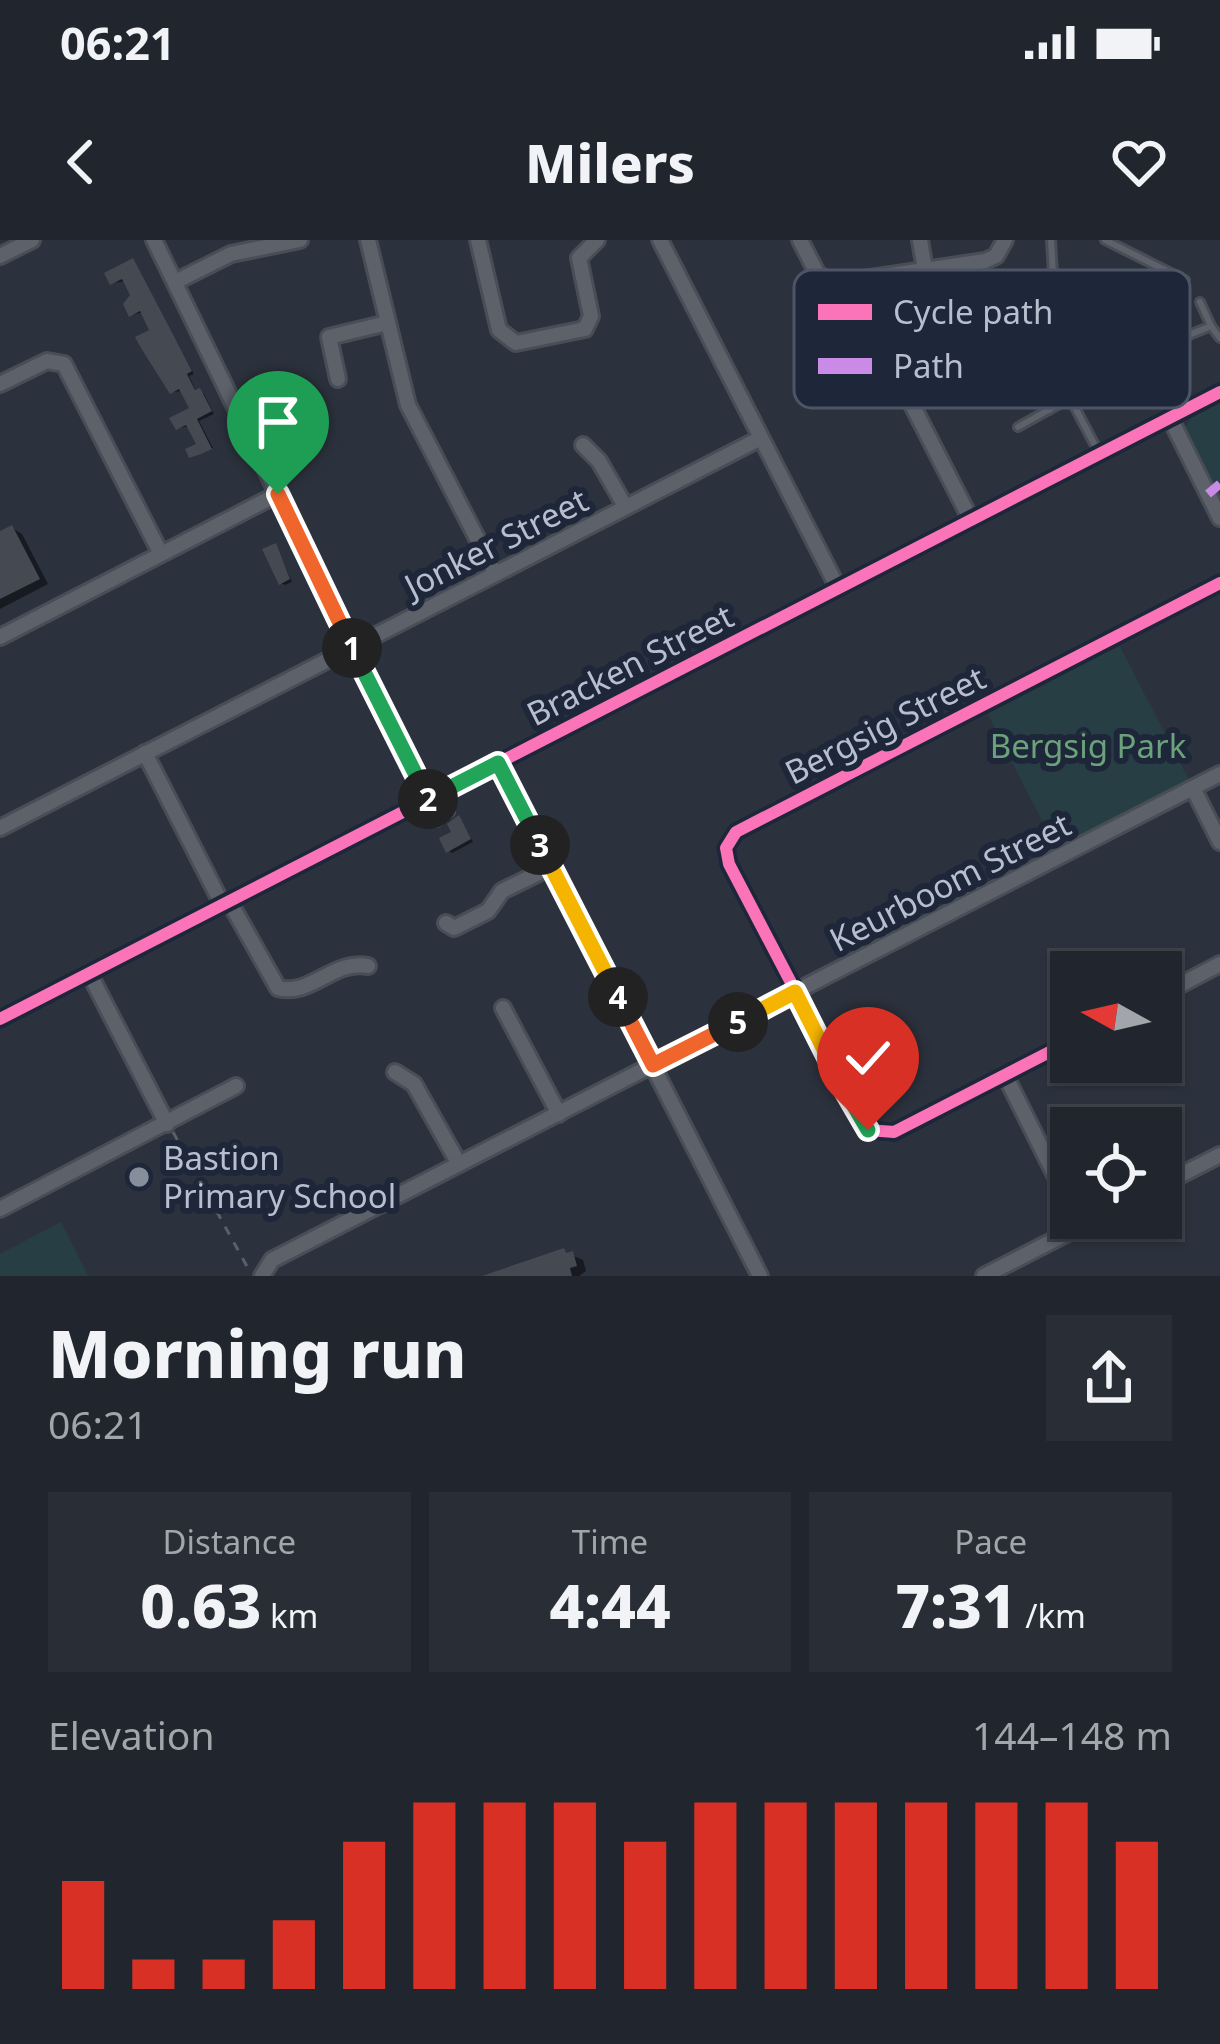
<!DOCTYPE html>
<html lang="en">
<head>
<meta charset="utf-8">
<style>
  :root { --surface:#21262e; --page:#292e36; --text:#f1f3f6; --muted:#a2a5aa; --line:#3e434a; --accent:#d93025 }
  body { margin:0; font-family:"Noto Sans",sans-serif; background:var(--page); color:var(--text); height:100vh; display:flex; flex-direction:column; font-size:45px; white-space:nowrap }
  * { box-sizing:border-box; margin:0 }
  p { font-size:39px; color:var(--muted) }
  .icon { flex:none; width:66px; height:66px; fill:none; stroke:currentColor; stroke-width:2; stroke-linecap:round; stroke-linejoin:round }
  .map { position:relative; height:1036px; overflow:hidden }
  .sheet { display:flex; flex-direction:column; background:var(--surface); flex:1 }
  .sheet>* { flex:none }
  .needle { width:78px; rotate:278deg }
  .buttons { position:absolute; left:1050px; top:711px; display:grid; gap:24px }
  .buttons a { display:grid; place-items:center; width:132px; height:132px; border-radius:0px; background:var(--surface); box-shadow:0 3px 9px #0004,0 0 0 3px var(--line); font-size:60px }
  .pin { position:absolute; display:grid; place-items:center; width:102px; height:102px; color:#fff; margin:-123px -51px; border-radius:50% 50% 50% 0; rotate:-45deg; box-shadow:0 0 12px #0007 }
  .pin .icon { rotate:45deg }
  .km { position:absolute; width:60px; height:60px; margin:-30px; border-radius:50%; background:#222; color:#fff; font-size:33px; line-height:60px; text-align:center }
  .round { display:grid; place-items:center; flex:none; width:126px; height:126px; border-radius:0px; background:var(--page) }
  .overview { display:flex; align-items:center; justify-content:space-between; height:204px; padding:0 48px }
  h1 { font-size:66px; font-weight:800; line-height:90px }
  .metrics { display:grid; grid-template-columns:repeat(3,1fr); gap:18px; height:204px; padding:12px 48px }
  .metrics div { display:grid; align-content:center; border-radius:0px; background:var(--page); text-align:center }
  .metrics b { font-size:60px; font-weight:800 }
  .metrics small { font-size:33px; font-weight:400 }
  .metrics p { font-size:33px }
  .chart { height:336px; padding:24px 48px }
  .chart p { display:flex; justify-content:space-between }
  .chart svg { width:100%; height:216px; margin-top:12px; stroke:var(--accent); stroke-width:6 }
  .status { display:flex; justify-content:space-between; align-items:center; height:84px; padding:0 60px; background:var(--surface); direction:ltr }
  .status svg { height:33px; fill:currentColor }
  header { display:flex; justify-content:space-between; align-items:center; height:156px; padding:0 48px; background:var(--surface); font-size:54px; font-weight:800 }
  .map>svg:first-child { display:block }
  .green { fill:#273e45 }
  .shadow { fill:#0007 }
  .building { fill:#444952 }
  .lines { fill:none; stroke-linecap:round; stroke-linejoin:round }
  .service-casing { stroke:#494d56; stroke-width:12 }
  .minor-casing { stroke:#494d56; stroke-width:20 }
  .path { stroke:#5a6068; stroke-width:3; stroke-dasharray:9 9; stroke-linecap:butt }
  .service { stroke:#5d616a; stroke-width:6 }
  .minor { stroke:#5d616a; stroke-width:14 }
  .quiet { stroke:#ca8be6; stroke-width:9; stroke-dasharray:18 9; stroke-linecap:butt }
  .cycleway-casing { stroke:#1e273a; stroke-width:20 }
  .cycleway { stroke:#fb73b8; stroke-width:12 }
  .split-1-casing { stroke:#fff; stroke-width:24 }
  .split-2-casing { stroke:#fff; stroke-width:24 }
  .split-3-casing { stroke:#fff; stroke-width:24 }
  .split-4-casing { stroke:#fff; stroke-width:24 }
  .split-5-casing { stroke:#fff; stroke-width:24 }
  .split-6-casing { stroke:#fff; stroke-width:24 }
  .split-7-casing { stroke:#fff; stroke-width:24 }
  .split-1 { stroke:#f0652b; stroke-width:15 }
  .split-2 { stroke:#22a559; stroke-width:15 }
  .split-3 { stroke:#22a559; stroke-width:15 }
  .split-4 { stroke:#f5b400; stroke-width:15 }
  .split-5 { stroke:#f0652b; stroke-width:15 }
  .split-6 { stroke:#f5b400; stroke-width:15 }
  .split-7 { stroke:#22a559; stroke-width:15 }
  .poi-dot { fill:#868d9b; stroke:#1e273a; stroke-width:4.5 }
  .labels { text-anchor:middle; stroke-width:12; stroke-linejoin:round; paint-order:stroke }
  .street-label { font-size:33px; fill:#b7bece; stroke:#1e273a }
  .park-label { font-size:33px; fill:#6ba17b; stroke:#1e273a }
  .poi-label { font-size:33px; fill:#b7bece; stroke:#1e273a; text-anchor:start }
  .key { fill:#1e273a; stroke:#4c5466; stroke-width:3 }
  .key-label { font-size:33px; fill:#b7bece }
</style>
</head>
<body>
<div class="status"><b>06:21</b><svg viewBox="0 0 49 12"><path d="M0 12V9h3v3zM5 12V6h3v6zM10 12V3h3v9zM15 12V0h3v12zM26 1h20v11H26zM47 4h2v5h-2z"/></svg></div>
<header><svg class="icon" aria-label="back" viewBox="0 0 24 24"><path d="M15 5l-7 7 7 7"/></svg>Milers<svg class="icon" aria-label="heart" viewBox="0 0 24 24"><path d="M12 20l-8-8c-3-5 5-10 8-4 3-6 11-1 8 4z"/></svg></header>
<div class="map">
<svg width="1220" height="1036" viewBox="0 0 1220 1036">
  <rect width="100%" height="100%" fill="#2c323d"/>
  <!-- green -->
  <g class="green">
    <polygon points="1220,162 1220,262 1184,189 1191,178"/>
    <polygon points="1118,403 1190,542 1057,610 986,471"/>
    <polygon points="61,982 88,1036 0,1036 0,1014"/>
  </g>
  <!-- shadow -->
  <g class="shadow">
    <polygon points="133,22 194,134 189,136 197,153 204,154 214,174 199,181 213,208 190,214 200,205 190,186 178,188 193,169 183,151 172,152 144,72 131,75 134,56 126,41 113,43"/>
    <polygon points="12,288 22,294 48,344 0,369 0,293"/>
    <polygon points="276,306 292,342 285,345 281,343"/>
    <polygon points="459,578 473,602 452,613 448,610"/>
    <polygon points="564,1012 583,1020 586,1031 579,1036 485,1036"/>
  </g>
  <!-- building -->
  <g class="building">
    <polygon points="133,18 192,131 187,134 195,150 200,148 212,171 197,179 212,209 201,214 189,218 185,209 196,204 186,185 176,190 169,178 189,168 179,149 170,154 141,108 135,97 149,90 140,71 129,77 123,64 130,55 122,39 110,45 104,33"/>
    <polygon points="12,285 40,339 0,359 0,291"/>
    <polygon points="276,303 290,339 279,345 262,309"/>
    <polygon points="459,575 471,599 446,613 439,598 451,592 447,584"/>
    <polygon points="564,1008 566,1013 573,1011 577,1026 570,1028 572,1036 482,1036"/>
  </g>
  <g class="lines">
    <!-- service casing -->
    <g class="service-casing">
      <g id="service">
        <polyline points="1051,0 1055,69"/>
        <polyline points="1105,0 1185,40"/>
        <polyline points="1051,40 1086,36"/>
        <polyline points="1200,62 1211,86"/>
        <polyline points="1037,126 1037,87"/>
        <polyline points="1178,169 1155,109 1211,86 1220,98"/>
        <polyline points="1049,170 1037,126 1117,117 1120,131 1070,158 1099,213"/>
        <polyline points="1018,187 1070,158"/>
        <polyline points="424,563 437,582 450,572 443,555"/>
      </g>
    </g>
    <!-- minor casing -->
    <g class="minor-casing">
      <g id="minor">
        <polyline points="154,0 426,560"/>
        <polyline points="368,0 408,165 495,333"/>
        <polyline points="478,0 499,90 516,103 585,89 591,76 579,18 597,0"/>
        <polyline points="660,0 838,348"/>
        <polyline points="800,0 818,35 837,43 985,21 996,16 1005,0"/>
        <polyline points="920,0 925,30"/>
        <polyline points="0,16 32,0"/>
        <polyline points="175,42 231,14 300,0"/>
        <polyline points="338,139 329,97 387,83"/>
        <polyline points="0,144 47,121 64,124 161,314"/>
        <polyline points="903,147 971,280"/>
        <polyline points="1170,178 1220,278"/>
        <polyline points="583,205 599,221 625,266"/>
        <polyline points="0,397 278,254"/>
        <polyline points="145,513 222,664"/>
        <polyline points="498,523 760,1036"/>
        <polyline points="1193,548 1220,602"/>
        <polyline points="0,588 761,198"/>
        <path d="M 229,661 L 278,748 C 310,757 334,719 368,726"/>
        <polyline points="446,683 454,688 488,671 502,651 551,627"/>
        <polyline points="89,733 167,884"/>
        <polyline points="1161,755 1220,724"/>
        <polyline points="503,768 559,874"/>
        <polyline points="0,779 1220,152"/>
        <polyline points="1071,801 894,892 868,890 729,624 726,608 736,592 1220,343"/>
        <polyline points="395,832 414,844 459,924"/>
        <polyline points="1005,835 1071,967"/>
        <polyline points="1161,945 1220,915"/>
        <polyline points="0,969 236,846"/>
        <polyline points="262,1036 272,1020 1220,534"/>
        <polyline points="984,1036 1097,978"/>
      </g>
    </g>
    <!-- path -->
    <polyline class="path" points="173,892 249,1030"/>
    <!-- service -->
    <use href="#service" class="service"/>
    <!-- minor -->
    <use href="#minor" class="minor"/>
    <!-- quiet -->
    <polyline class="quiet" points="1208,254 1220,244"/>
    <!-- cycleway casing -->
    <g class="cycleway-casing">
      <g id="cycleway">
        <polyline points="0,779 1220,152"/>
        <polyline points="1071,801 894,892 868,890 729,624 726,608 736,592 1220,343"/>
      </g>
    </g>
    <!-- cycleway -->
    <use href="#cycleway" class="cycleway"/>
  </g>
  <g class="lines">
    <!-- split-1 casing -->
    <g class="split-1-casing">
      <polyline id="split-1" points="278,254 352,408"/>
    </g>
    <!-- split-2 casing -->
    <g class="split-2-casing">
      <polyline id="split-2" points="352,408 428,559"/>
    </g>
    <!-- split-3 casing -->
    <g class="split-3-casing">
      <polyline id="split-3" points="428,559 498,523 540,605"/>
    </g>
    <!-- split-4 casing -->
    <g class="split-4-casing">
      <polyline id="split-4" points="540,605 618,757"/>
    </g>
    <!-- split-5 casing -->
    <g class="split-5-casing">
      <polyline id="split-5" points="618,757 653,825 738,782"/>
    </g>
    <!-- split-6 casing -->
    <g class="split-6-casing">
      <polyline id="split-6" points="738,782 795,752 843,847"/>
    </g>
    <!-- split-7 casing -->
    <g class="split-7-casing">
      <polyline id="split-7" points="843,847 868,890"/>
    </g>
    <!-- split-1 -->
    <use href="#split-1" class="split-1"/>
    <!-- split-2 -->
    <use href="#split-2" class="split-2"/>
    <!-- split-3 -->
    <use href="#split-3" class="split-3"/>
    <!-- split-4 -->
    <use href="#split-4" class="split-4"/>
    <!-- split-5 -->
    <use href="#split-5" class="split-5"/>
    <!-- split-6 -->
    <use href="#split-6" class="split-6"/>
    <!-- split-7 -->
    <use href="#split-7" class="split-7"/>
  </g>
  <!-- markers -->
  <circle class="poi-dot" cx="139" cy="937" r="12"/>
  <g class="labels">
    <!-- street labels -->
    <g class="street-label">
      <text transform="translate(496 303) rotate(-27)" y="12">Jonker Street</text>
      <text transform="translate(630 425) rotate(-27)" y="12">Bracken Street</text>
      <text transform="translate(885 485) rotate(-27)" y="12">Bergsig Street</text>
      <text transform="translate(950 642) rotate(-27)" y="12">Keurboom Street</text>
    </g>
    <!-- park labels -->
    <g class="park-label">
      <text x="1088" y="518">Bergsig Park</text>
    </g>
    <!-- poi labels -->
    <g class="poi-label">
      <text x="163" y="930">Bastion<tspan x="163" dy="38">Primary School</tspan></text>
    </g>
  </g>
  <!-- legend -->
  <rect x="794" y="30" width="396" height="138" rx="18" class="key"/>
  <rect x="818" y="64" width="54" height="16" fill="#fb73b8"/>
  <rect x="818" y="118" width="54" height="16" fill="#ca8be6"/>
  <g class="key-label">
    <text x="893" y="84">Cycle path</text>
    <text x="893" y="138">Path</text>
  </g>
</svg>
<div class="buttons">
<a><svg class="needle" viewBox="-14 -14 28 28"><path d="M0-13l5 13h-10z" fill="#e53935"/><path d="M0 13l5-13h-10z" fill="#a2a5aa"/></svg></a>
<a><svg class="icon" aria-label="locate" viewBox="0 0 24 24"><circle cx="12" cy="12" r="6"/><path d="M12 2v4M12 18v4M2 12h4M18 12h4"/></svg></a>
</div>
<div class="pin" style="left:278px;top:254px;background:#1e9e55"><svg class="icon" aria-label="arrive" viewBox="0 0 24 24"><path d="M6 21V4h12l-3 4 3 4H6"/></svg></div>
<div class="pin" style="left:868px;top:890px;background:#d93025"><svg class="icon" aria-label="check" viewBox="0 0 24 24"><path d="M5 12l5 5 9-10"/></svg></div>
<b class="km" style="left:352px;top:408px">1</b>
<b class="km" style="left:428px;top:559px">2</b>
<b class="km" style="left:540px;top:605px">3</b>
<b class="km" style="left:618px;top:757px">4</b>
<b class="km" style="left:738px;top:782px">5</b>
</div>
<section class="sheet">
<div class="overview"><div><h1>Morning run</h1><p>06:21</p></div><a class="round"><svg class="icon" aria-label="share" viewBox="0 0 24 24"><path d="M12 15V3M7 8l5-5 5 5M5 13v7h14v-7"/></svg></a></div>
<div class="metrics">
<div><p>Distance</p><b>0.63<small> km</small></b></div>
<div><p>Time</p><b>4:44</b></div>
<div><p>Pace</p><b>7:31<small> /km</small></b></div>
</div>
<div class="chart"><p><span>Elevation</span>144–148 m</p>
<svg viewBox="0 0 160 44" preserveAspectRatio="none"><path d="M5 44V22M15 44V38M25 44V38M35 44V30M45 44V14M55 44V6M65 44V6M75 44V6M85 44V14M95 44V6M105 44V6M115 44V6M125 44V6M135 44V6M145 44V6M155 44V14"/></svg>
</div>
</section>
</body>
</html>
